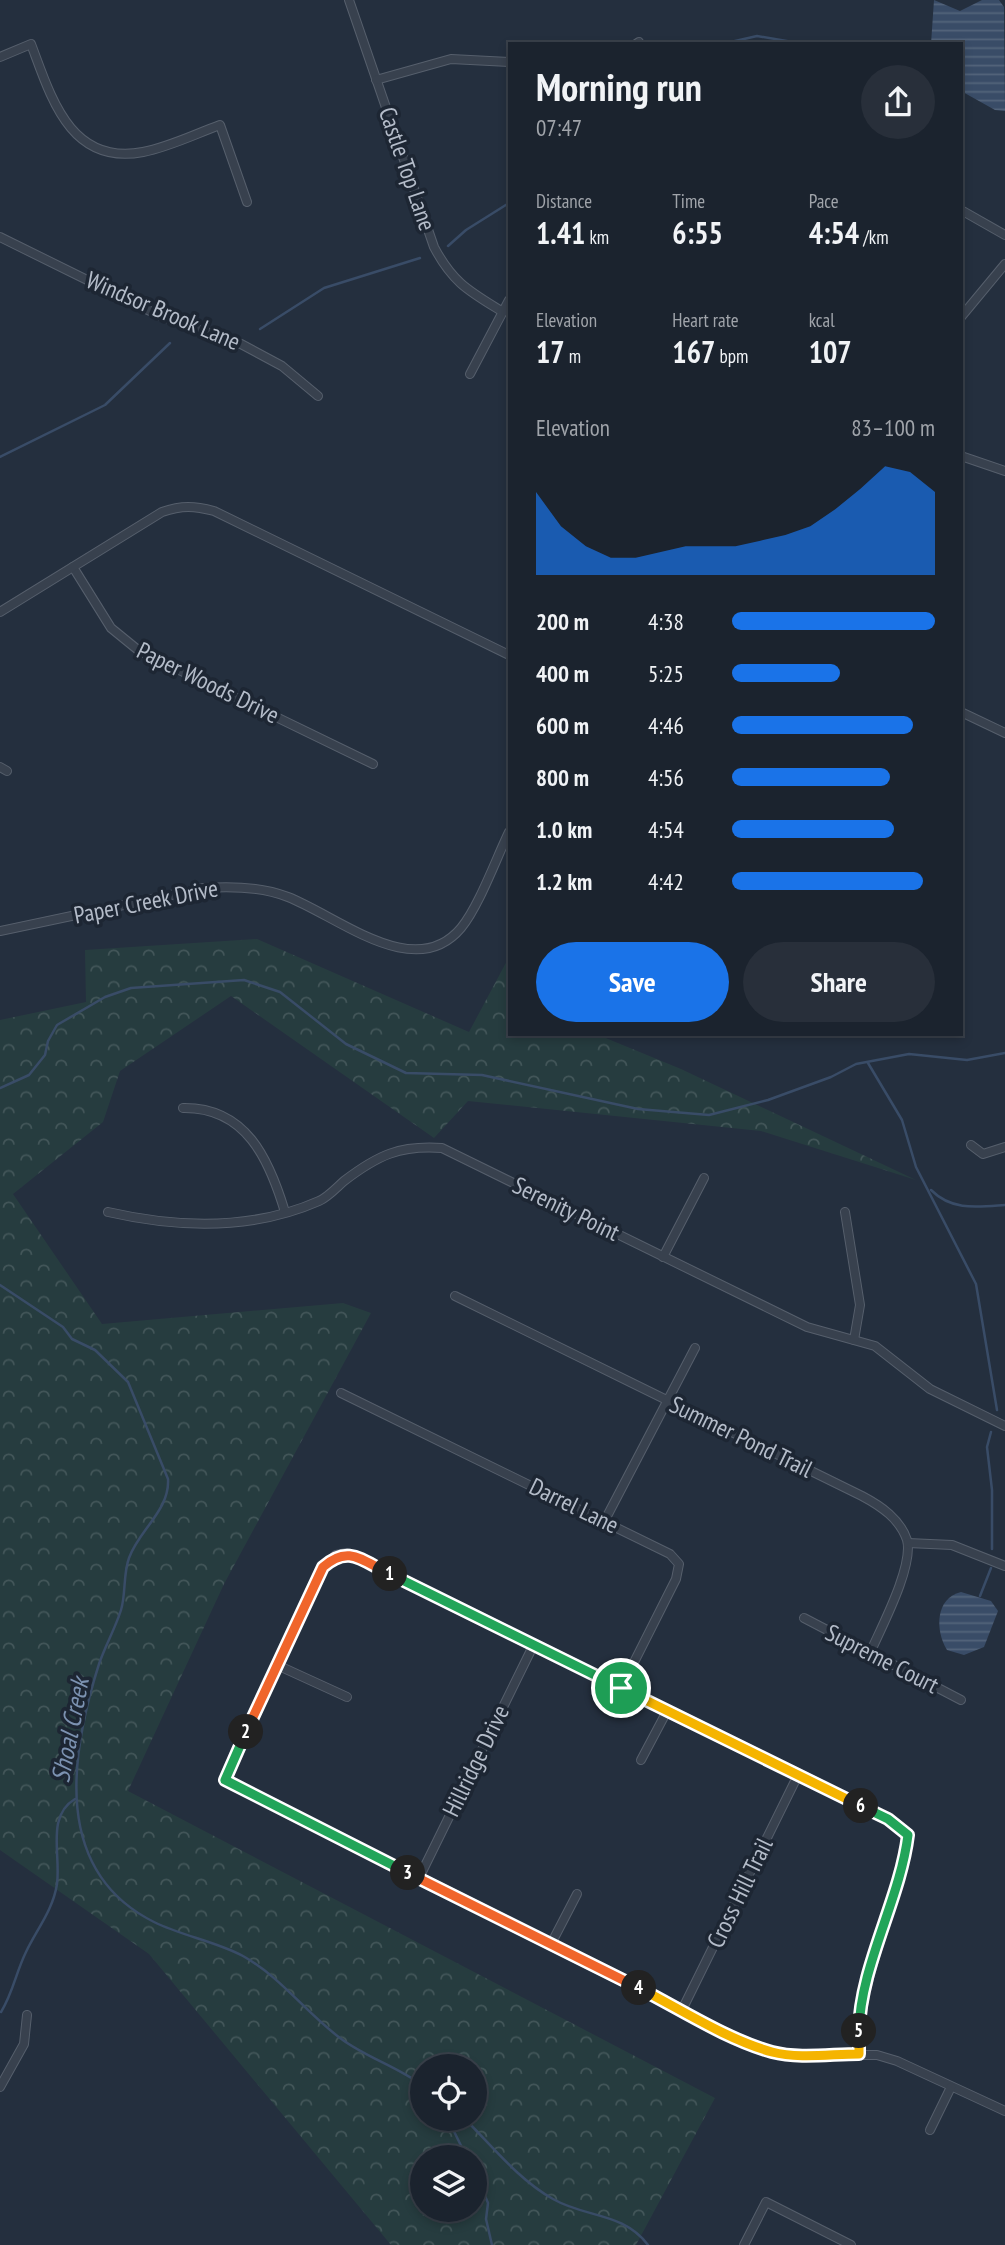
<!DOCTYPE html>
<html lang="en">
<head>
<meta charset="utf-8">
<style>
  :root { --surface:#1b232e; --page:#282f3a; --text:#f1f3f6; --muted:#a0a4aa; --line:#39404a; --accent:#1a73e8 }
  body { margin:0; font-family:"PT Sans Narrow",sans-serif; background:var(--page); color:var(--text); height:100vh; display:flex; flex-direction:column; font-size:26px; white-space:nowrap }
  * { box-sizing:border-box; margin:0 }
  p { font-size:23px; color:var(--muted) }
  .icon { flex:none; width:38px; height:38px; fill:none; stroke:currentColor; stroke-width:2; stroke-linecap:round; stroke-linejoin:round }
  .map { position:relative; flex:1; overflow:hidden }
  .sheet { position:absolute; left:508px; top:42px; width:455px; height:994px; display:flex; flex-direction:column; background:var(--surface); border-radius:0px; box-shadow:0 4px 10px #0003,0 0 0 2px var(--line) }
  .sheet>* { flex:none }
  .controls { position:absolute; left:410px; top:2054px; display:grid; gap:14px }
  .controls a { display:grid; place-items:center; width:77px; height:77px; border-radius:50%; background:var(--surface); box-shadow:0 4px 10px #0003,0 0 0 2px var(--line); font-size:35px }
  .pin { position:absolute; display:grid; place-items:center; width:60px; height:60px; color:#fff; margin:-30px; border:4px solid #fff; border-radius:50%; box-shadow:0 2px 7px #0007 }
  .km { position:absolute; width:35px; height:35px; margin:-18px; border-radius:50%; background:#222; color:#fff; font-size:19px; line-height:35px; text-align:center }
  .round { display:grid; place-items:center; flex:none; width:74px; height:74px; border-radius:37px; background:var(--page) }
  .head { display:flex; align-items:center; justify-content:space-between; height:119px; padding:0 28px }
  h1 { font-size:38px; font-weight:800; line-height:52px }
  .metrics { display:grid; grid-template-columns:repeat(3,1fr); gap:10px; height:119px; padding:7px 28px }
  .metrics div { display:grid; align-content:center }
  .metrics b { font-size:30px; font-weight:800 }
  .metrics small { font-size:19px; font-weight:400 }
  .metrics p { font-size:19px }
  .chart { height:196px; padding:14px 28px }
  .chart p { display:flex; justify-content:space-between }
  .chart svg { width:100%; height:126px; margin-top:7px; fill:var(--accent); opacity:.7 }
  .primary-button { display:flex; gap:14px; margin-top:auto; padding:14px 28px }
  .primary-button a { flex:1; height:80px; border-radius:42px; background:var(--accent); color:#fff; font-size:28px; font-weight:800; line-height:80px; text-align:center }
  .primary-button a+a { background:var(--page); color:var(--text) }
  ul { padding:0 28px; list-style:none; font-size:23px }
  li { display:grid; grid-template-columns:112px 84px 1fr; align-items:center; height:52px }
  li i { height:18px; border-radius:9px; background:var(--accent) }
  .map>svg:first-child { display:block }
  .forest { fill:url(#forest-crowns); fill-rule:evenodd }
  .water { fill:url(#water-rules) }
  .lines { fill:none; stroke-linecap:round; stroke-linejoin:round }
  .stream { stroke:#394c67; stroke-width:2.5 }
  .street-casing { stroke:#565f6c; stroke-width:10 }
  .street { stroke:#38414e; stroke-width:8 }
  .split-1-casing { stroke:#fff; stroke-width:14 }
  .split-2-casing { stroke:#fff; stroke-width:14 }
  .split-3-casing { stroke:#fff; stroke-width:14 }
  .split-4-casing { stroke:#fff; stroke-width:14 }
  .split-5-casing { stroke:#fff; stroke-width:14 }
  .split-6-casing { stroke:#fff; stroke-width:14 }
  .split-7-casing { stroke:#fff; stroke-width:14 }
  .split-1 { stroke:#22a559; stroke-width:9 }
  .split-2 { stroke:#f0652b; stroke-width:9 }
  .split-3 { stroke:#22a559; stroke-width:9 }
  .split-4 { stroke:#f0652b; stroke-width:9 }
  .split-5 { stroke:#f5b400; stroke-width:9 }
  .split-6 { stroke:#22a559; stroke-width:9 }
  .split-7 { stroke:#f5b400; stroke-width:9 }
  .labels { text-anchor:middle; stroke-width:7; stroke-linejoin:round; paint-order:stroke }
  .street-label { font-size:24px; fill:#b4bcc9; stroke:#1d2633 }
  .water-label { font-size:26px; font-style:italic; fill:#7c92b1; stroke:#1d2633 }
</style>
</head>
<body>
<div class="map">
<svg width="1005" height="2245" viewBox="0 0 1005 2245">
  <defs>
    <pattern id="forest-crowns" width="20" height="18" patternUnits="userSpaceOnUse" patternTransform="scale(1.75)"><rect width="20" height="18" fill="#263c3f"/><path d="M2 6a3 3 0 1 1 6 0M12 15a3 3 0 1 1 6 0" fill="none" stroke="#435659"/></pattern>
    <pattern id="water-rules" width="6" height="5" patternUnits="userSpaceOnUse" patternTransform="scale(1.75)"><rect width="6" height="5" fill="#394c67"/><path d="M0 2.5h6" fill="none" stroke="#53647b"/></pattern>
  </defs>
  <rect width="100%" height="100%" fill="#242f3e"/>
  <!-- forest -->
  <path class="forest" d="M 257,939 L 469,1032 L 509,957 L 509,1034 L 596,1034 L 681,1069 L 916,1180 L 761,1131 L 468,1101 L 434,1138 L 231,996 L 120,1071 L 103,1122 L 13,1194 L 102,1324 L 343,1303 L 371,1313 L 224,1584 L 128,1791 L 715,2098 L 636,2245 L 391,2245 L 149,1954 L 0,1850 L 0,1020 L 86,1002 L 85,950 ZM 422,2067 L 474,2067 L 474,2119 L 422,2119 ZM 422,2158 L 474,2158 L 474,2210 L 422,2210 Z"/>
  <!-- water -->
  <g class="water">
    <polygon points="934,0 960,11 982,0 999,0 1004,7 1005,111 995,110 961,91 961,44 931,44"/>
    <path d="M 961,1592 L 991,1601 L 998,1611 L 984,1647 L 964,1655 L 947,1650 C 935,1631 935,1598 961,1592 Z"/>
  </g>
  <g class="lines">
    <!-- stream -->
    <g class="stream">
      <polyline points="722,44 757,36 804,44"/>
      <polyline points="448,246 466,230 509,203"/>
      <polyline points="260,329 324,288 420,258"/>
      <polyline points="0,457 105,405 170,343"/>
      <polyline points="868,1063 902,1120 916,1167 976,1284 997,1410"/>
      <polyline points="0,1088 29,1075 45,1055 48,1041 57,1025 105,997 131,988 244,980 280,992 346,1044 406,1073 482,1075 638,1109 709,1115 768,1100 831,1077 856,1064 909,1054 967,1060 1005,1053"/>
      <path d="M 931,1190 C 952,1211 977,1207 1005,1205"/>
      <path d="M 0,1285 L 63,1327 L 72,1339 L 95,1350 L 128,1382 L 168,1479 C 170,1510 139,1530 129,1558 C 123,1574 126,1594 121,1610 C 115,1629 105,1646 99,1664 C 70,1755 52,1871 154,1922 C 182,1936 215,1941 243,1956 C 283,1979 304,2011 340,2038 C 365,2057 396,2066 422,2085"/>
      <polyline points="991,1432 987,1447 992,1490 992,1549"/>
      <polyline points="980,1596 991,1568"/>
      <path d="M 1,2012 C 13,1993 16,1972 26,1952 C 37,1929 53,1910 57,1884 C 61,1855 46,1816 75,1799"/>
      <polyline points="448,2119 467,2158"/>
      <path d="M 465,2119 C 492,2146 519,2180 553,2199 C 586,2218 623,2212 648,2245"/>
      <polyline points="474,2171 488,2203 486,2219 492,2245"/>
    </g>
    <!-- street casing -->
    <g class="street-casing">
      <g id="street">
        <path d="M 349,0 L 434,247 C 453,283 469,291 503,312"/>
        <polyline points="636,44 639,42"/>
        <path d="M 0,57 L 31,44 C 51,97 70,166 143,152 C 169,147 195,134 220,125 L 247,202"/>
        <polyline points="376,80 451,59 509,62"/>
        <polyline points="961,210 1005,235"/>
        <polyline points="0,237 158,315 241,344 282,366 318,396"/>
        <polyline points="961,317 1005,264"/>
        <polyline points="470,374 509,300"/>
        <polyline points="961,456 1005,471"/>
        <polyline points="73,567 111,628 138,650 373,764"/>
        <path d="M 0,612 L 162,512 C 182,505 195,506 214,511 L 509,655"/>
        <polyline points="961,712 1005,733"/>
        <polyline points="0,767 7,771"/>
        <path d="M 0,931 L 204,888 C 231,886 262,887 288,897 C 339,917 415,983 461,928 C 479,906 496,859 509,832"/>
        <path d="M 183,1108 C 246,1107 269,1159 285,1212"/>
        <polyline points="971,1145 983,1154 1005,1147"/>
        <path d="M 108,1212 C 178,1228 251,1231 319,1201 C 328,1197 336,1188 344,1181 C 378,1155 400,1145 442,1148 L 807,1327 L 875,1346 L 930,1389 L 1005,1426"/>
        <polyline points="845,1212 860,1305 854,1340"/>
        <polyline points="663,1257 704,1178"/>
        <path d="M 455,1296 L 862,1496 C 881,1506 900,1519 907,1540 C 914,1566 881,1628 870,1653"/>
        <polyline points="341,1393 670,1554 679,1564 676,1579 621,1688"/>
        <polyline points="605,1520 695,1348"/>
        <polyline points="908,1543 952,1545 1005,1566"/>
        <polyline points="804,1618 961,1700"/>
        <polyline points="277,1665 347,1697"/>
        <polyline points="641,1760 667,1711"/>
        <polyline points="419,1878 534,1644"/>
        <polyline points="551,1944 577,1894"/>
        <polyline points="682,2010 798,1775"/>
        <path d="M 859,2054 C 857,1977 898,1910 908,1835 L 888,1819 L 347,1553 L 336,1555 L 323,1567 L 225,1780 L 737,2038 L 773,2052 L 794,2055 L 877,2055 L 897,2061 L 1005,2111"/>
        <polyline points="0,2087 24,2044 27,2015"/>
        <polyline points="930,2130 951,2087"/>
        <polyline points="744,2245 766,2202 851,2245"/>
      </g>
    </g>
    <!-- street -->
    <use href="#street" class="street"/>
  </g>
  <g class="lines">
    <!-- split-1 casing -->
    <g class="split-1-casing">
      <polyline id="split-1" points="390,1574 621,1688"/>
    </g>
    <!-- split-2 casing -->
    <g class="split-2-casing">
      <path id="split-2" d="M 246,1732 L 323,1567 C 349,1544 362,1561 390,1574"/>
    </g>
    <!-- split-3 casing -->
    <g class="split-3-casing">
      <polyline id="split-3" points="246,1732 225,1780 408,1873"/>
    </g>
    <!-- split-4 casing -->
    <g class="split-4-casing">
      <polyline id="split-4" points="408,1873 639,1988"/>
    </g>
    <!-- split-5 casing -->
    <g class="split-5-casing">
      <path id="split-5" d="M 639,1988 C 682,2010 726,2039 772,2052 C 799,2059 831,2054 859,2054 L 859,2031"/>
    </g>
    <!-- split-6 casing -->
    <g class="split-6-casing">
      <path id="split-6" d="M 859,2031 C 860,1966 900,1900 908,1835 L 888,1819 L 861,1806"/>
    </g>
    <!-- split-7 casing -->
    <g class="split-7-casing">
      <polyline id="split-7" points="621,1688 861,1806"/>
    </g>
    <!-- split-1 -->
    <use href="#split-1" class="split-1"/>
    <!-- split-2 -->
    <use href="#split-2" class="split-2"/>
    <!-- split-3 -->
    <use href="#split-3" class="split-3"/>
    <!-- split-4 -->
    <use href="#split-4" class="split-4"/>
    <!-- split-5 -->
    <use href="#split-5" class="split-5"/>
    <!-- split-6 -->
    <use href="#split-6" class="split-6"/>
    <!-- split-7 -->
    <use href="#split-7" class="split-7"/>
  </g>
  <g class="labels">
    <!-- street labels -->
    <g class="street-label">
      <text transform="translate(407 169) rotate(71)" y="8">Castle Top Lane</text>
      <text transform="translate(163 311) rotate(23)" y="8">Windsor Brook Lane</text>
      <text transform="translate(208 683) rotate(26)" y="8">Paper Woods Drive</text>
      <text transform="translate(146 902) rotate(-11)" y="8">Paper Creek Drive</text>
      <text transform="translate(566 1209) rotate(26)" y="8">Serenity Point</text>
      <text transform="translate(741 1437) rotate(26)" y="8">Summer Pond Trail</text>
      <text transform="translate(574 1506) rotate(26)" y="8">Darrel Lane</text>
      <text transform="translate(882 1659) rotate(27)" y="8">Supreme Court</text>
      <text transform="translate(476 1761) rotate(-64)" y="8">Hillridge Drive</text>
      <text transform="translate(740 1893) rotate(-64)" y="8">Cross Hill Trail</text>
    </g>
    <!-- water labels -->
    <g class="water-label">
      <text transform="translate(70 1730) rotate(-79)" y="9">Shoal Creek</text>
    </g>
  </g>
</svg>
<div class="controls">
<a><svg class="icon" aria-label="locate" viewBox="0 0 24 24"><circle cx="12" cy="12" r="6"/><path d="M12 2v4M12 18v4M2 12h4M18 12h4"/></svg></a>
<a><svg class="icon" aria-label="layers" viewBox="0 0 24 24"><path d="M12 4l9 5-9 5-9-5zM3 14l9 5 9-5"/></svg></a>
</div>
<div class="pin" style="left:621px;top:1688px;background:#1e9e55"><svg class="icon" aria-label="arrive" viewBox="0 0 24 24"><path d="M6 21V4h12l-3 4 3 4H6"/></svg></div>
<b class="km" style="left:390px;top:1574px">1</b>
<b class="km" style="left:246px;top:1732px">2</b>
<b class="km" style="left:408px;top:1873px">3</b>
<b class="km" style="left:639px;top:1988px">4</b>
<b class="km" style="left:859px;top:2031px">5</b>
<b class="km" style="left:861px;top:1806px">6</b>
<section class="sheet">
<div class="head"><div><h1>Morning run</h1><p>07:47</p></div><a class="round"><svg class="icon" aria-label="share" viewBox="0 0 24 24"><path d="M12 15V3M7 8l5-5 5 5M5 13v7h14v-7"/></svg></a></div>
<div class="metrics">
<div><p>Distance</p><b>1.41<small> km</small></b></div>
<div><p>Time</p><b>6:55</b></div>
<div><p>Pace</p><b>4:54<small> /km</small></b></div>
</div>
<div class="metrics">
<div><p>Elevation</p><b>17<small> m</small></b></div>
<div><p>Heart rate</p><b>167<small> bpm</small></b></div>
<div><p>kcal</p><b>107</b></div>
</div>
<div class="chart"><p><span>Elevation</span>83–100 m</p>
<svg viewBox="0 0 160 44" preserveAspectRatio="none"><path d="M0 44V15L10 27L20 34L30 38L40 38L50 36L60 34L70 34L80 34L90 32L100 30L110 27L120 21L130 14L140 6L150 8L160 15V44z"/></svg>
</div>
<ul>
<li><b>200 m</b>4:38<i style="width:100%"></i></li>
<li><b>400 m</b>5:25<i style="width:53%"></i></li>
<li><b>600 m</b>4:46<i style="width:89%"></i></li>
<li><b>800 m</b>4:56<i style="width:78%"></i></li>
<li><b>1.0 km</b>4:54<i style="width:80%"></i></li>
<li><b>1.2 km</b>4:42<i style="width:94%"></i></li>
</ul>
<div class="primary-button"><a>Save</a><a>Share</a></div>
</section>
</div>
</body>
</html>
